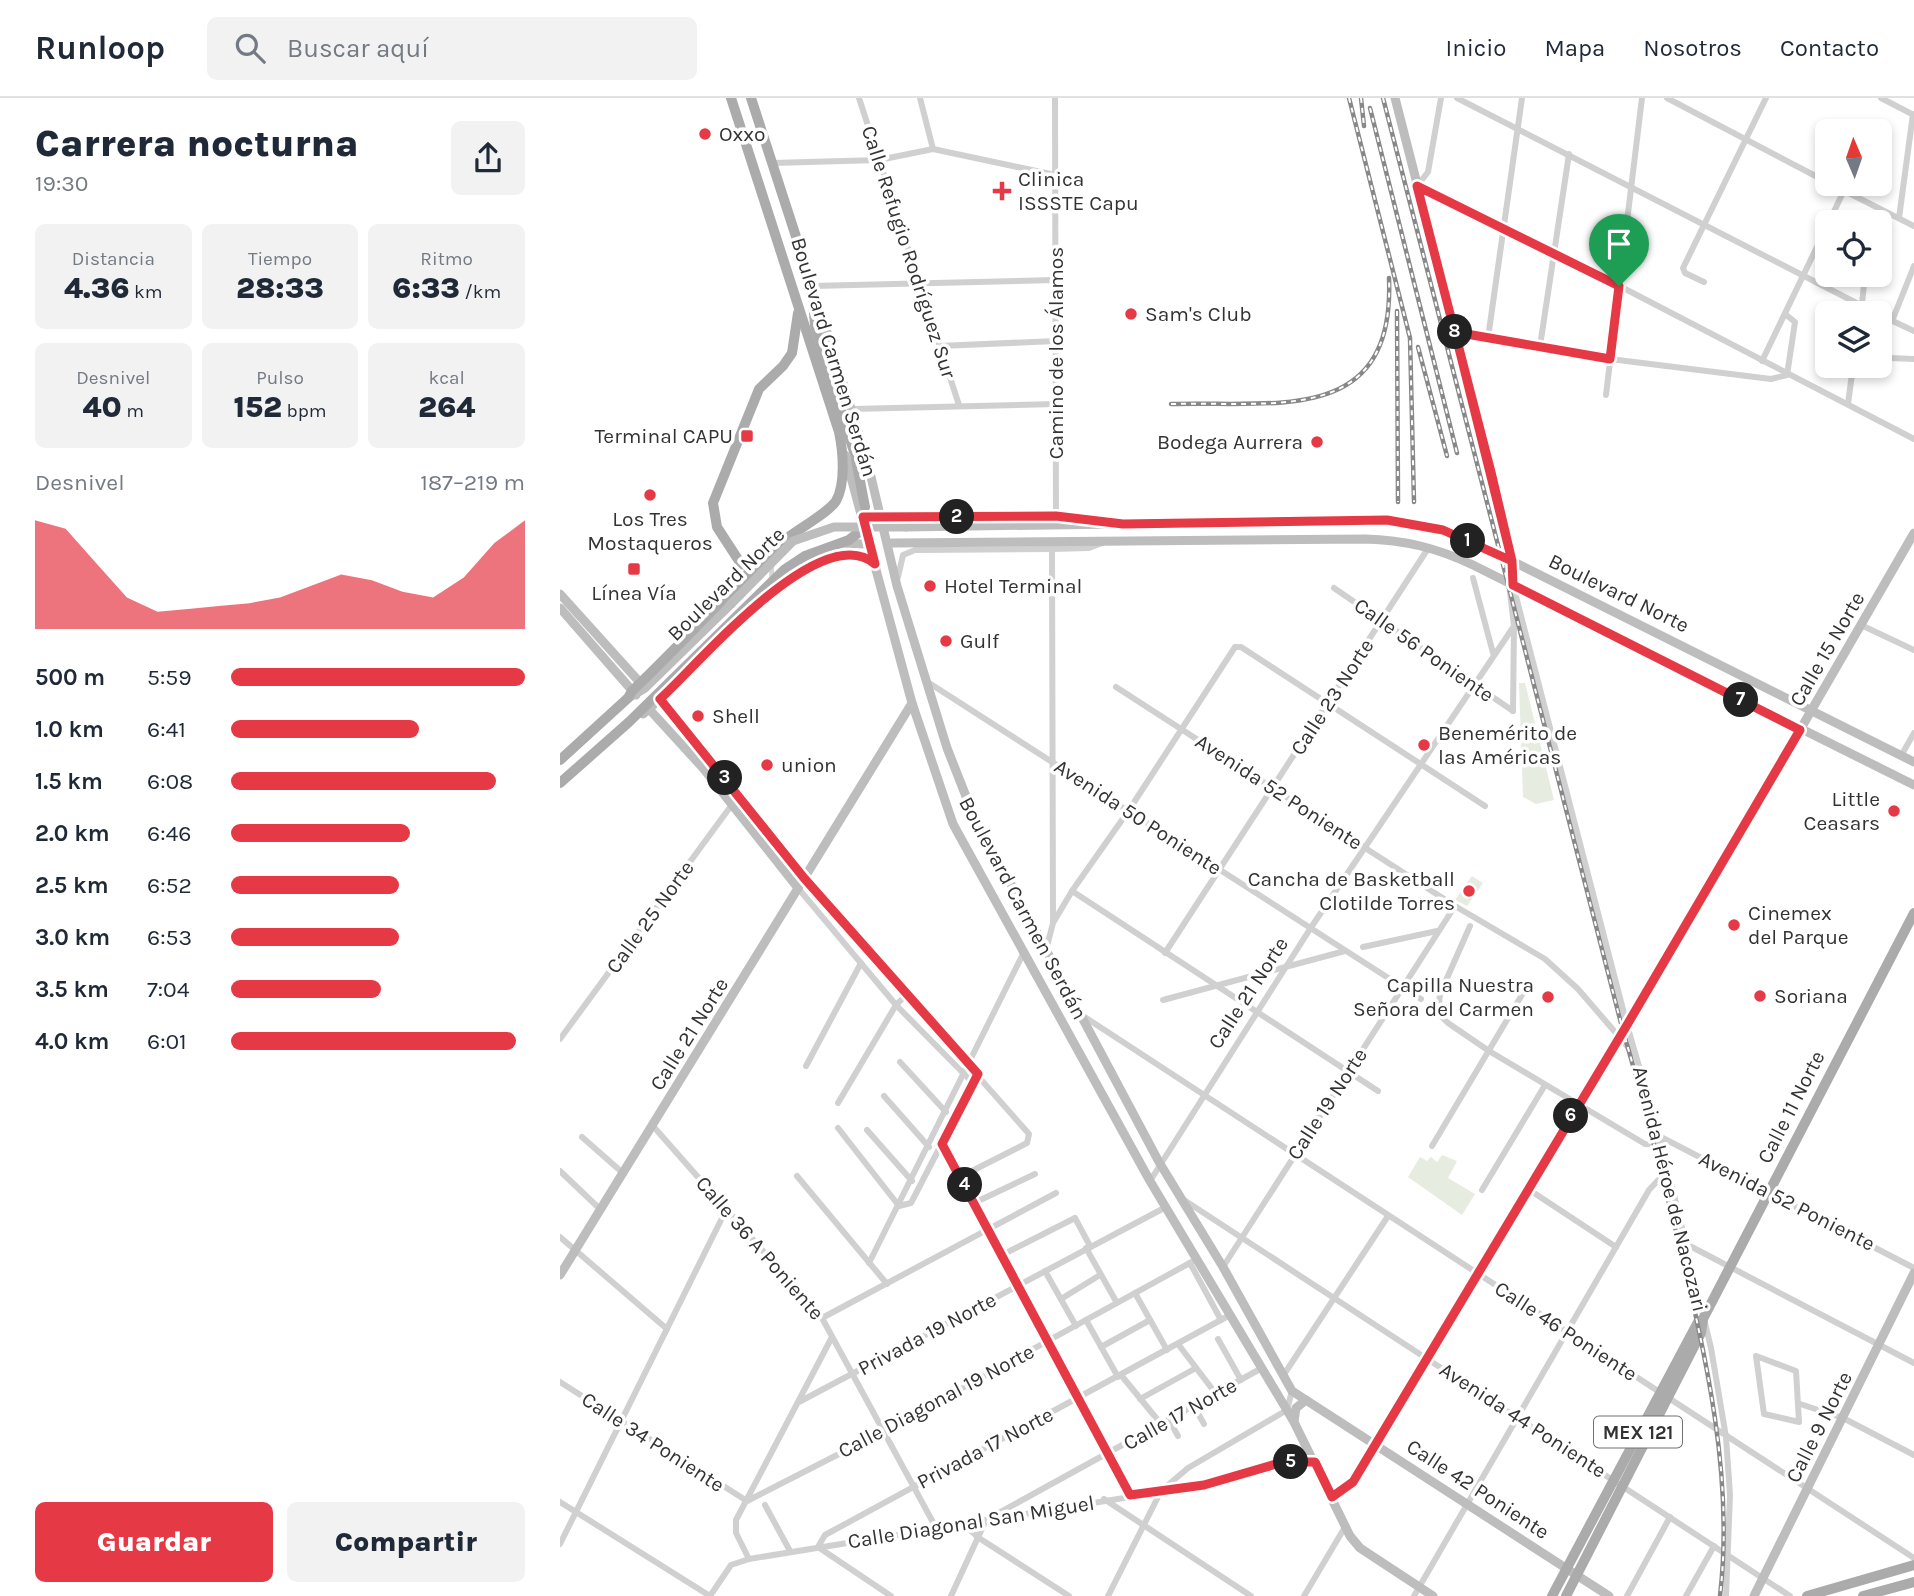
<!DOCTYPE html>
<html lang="es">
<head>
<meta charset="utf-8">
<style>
  :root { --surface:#fff; --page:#f2f2f3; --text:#1f2937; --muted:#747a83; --line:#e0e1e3; --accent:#e63946 }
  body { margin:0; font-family:Karla,sans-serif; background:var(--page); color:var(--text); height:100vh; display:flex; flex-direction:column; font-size:26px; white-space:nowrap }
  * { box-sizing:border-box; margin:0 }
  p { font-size:23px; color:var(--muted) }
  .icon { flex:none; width:38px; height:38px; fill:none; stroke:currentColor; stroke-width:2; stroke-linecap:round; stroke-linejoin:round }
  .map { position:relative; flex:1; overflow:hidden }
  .side { display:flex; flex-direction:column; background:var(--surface); width:560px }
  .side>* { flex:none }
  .needle { width:46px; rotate:358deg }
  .fabs { position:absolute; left:1255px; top:21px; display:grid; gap:14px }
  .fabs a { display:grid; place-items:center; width:77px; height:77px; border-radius:10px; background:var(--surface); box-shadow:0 4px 10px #0003; font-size:35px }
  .pin { position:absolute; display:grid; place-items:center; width:60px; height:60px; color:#fff; margin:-72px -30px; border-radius:50% 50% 50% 0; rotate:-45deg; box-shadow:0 0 7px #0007 }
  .pin .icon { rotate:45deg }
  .km { position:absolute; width:35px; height:35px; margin:-18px; border-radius:50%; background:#222; color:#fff; font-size:19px; line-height:35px; text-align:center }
  .round { display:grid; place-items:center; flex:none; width:74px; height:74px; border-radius:10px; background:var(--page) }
  .summary { display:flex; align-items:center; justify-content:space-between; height:119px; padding:0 35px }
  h1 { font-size:38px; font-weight:800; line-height:52px }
  .stats { display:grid; grid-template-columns:repeat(3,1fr); gap:10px; height:119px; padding:7px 35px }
  .stats div { display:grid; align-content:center; border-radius:10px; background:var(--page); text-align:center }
  .stats b { font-size:30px; font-weight:800 }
  .stats small { font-size:19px; font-weight:400 }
  .stats p { font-size:19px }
  .chart { height:196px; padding:14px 35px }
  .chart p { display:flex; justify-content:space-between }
  .chart svg { width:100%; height:126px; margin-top:7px; fill:var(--accent); opacity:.7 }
  .primary-button { display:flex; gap:14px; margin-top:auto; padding:14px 35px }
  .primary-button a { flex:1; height:80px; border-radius:10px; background:var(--accent); color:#fff; font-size:28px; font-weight:800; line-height:80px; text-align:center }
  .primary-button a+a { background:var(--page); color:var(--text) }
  ul { padding:0 35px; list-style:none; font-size:23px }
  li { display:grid; grid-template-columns:112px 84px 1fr; align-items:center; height:52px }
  li i { height:18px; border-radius:9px; background:var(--accent) }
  header { display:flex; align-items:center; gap:42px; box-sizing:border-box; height:98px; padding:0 35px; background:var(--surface); border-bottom:2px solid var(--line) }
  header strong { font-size:33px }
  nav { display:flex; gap:38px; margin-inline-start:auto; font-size:24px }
  .search { width:490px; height:63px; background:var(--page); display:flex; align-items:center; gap:18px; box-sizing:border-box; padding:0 24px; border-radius:10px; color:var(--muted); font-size:26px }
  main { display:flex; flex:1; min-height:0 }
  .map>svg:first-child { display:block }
  .green { fill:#e6ecdf }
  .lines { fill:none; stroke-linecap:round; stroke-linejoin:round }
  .primary-tunnel { stroke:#d6d6d6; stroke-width:10; stroke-dasharray:10 5; stroke-linecap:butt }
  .street { stroke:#d0d0d0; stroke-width:6 }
  .secondary { stroke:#bdbdbd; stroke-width:9 }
  .primary { stroke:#ababab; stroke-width:10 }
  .rail-casing { stroke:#888; stroke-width:4.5 }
  .rail { stroke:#fff; stroke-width:2; stroke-dasharray:5; stroke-linecap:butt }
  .secondary-bridge { stroke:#bdbdbd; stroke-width:9 }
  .route-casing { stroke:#fff; stroke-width:14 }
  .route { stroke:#e63946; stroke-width:9 }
  .poi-dot { fill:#e63946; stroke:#fff; stroke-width:2.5 }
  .labels { text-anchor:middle; stroke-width:7; stroke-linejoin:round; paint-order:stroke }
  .shield { fill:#fff; stroke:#707070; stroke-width:2 }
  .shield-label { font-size:19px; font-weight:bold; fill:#333 }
  .poi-label { font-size:21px; fill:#333; stroke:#fff; text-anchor:start }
  .street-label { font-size:21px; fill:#333; stroke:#fff }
</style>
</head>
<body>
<header>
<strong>Runloop</strong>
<div class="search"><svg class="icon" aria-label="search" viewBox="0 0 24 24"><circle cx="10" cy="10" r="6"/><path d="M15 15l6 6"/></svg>Buscar aquí</div>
<nav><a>Inicio</a><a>Mapa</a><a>Nosotros</a><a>Contacto</a></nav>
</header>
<main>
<section class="side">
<div class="summary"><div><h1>Carrera nocturna</h1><p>19:30</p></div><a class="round"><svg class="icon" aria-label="share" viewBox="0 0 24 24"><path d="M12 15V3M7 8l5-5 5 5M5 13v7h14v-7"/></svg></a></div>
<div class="stats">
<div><p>Distancia</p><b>4.36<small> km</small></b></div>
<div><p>Tiempo</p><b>28:33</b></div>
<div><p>Ritmo</p><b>6:33<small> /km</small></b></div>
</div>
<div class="stats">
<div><p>Desnivel</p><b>40<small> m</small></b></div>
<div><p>Pulso</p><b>152<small> bpm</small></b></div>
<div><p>kcal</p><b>264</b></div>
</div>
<div class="chart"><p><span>Desnivel</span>187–219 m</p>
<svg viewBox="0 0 160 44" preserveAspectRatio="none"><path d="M0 44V6L10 9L20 21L30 33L40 38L50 37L60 36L70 35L80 33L90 29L100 25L110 27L120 31L130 33L140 26L150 14L160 6V44z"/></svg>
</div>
<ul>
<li><b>500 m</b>5:59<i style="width:100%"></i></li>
<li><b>1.0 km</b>6:41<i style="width:64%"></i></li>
<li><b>1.5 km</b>6:08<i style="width:90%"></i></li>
<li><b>2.0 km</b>6:46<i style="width:61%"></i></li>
<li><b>2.5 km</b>6:52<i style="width:57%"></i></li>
<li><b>3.0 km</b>6:53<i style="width:57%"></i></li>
<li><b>3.5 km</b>7:04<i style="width:51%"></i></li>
<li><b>4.0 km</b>6:01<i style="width:97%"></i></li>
</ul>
<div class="primary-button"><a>Guardar</a><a>Compartir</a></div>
</section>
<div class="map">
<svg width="1354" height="1498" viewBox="0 0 1354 1498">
  <rect width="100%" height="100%" fill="#fff"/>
  <!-- green -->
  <g class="green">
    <polygon points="959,585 965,585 994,702 976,706 963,699"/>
    <polygon points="912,778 923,785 907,808 895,802"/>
    <polygon points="882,1057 897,1063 888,1080 915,1096 902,1117 848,1079 860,1059 867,1063 871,1059 877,1064"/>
  </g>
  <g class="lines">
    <!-- primary-tunnel -->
    <polyline class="primary-tunnel" points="181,466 198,474 214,474"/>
    <!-- street -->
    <g class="street">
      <polyline points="299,0 399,307"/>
      <polyline points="360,0 373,51"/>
      <polyline points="495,0 496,427"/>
      <polyline points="881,0 868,74 857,88 996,155 1354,341"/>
      <polyline points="897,0 1316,215"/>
      <polyline points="1107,0 1267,84"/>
      <polyline points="1321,0 1354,17"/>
      <polyline points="213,65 319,62 373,51 495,77"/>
      <polyline points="1271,86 1354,128"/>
      <polyline points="1339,120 1353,16"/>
      <polyline points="1269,124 1287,86"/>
      <polyline points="1144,184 1125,175 1123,170 1206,0"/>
      <polyline points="252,188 496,182"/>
      <polyline points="1301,215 1305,177"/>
      <polyline points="1320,217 1354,233"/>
      <polyline points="1332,223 1354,168"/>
      <polyline points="895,234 1050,261 1211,281 1227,277 1235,224 1225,216"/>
      <polyline points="928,240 962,0"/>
      <polyline points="379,248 496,243"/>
      <polyline points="980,248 1009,56"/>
      <polyline points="1330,260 1354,261"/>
      <polyline points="1202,263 1267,128"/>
      <polyline points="1046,297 1082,0"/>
      <polyline points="1288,306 1293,268"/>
      <polyline points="292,311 496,306"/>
      <polyline points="303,419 496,418 533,423"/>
      <polyline points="492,451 493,823"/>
      <polyline points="338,479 343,457 355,452 492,451 529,450 542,445"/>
      <polyline points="913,480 933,555"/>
      <polyline points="949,485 954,528 953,613"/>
      <polyline points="953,487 1067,927 1102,1047 1151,1250 1166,1339 1170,1397 1166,1498"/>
      <polyline points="774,490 953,613"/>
      <polyline points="1301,527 1354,552"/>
      <polyline points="366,583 861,901"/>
      <polyline points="556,589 895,808 985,861 1018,891 1074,956"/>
      <polyline points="1341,658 1354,635"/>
      <polyline points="244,781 469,1036 467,1045 400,1079"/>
      <polyline points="238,790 336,907 413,985"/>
      <polyline points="512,793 818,993"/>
      <polyline points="910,828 880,896 878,915 888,925 929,953 1018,1006 1085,1046 1102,1047"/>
      <polyline points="803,849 877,833"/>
      <polyline points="486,852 493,825 512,793 569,712 675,549 681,549 925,708"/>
      <polyline points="605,855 869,449"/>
      <polyline points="603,902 785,853"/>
      <polyline points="520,916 1354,1460"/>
      <polyline points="0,941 179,697"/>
      <polyline points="340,964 386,1014"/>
      <polyline points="246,968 301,865"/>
      <polyline points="324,998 369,1049"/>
      <polyline points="278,1005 336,907 346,897"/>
      <polyline points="93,1028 262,1220 375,1428"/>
      <polyline points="278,1030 339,1108"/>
      <polyline points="307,1032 352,1083"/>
      <polyline points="1099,1038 1354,1170"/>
      <polyline points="22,1039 64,1076"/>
      <polyline points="382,1047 570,1397"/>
      <polyline points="872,1048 966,890"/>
      <polyline points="0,1073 41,1112"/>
      <polyline points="237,1078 327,1186"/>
      <polyline points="590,1083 750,831 954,528"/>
      <polyline points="968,1091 1056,1149"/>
      <polyline points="922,1092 985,987"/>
      <polyline points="624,1102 1230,1498"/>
      <polyline points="414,1105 475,1076"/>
      <polyline points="339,1108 351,1105 415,981"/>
      <polyline points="0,1139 107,1231"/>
      <polyline points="1126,1146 1354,1265"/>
      <polyline points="526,1150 557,1205"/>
      <polyline points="442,1157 515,1120 530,1148"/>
      <polyline points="309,1165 464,854"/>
      <polyline points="630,1165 661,1222"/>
      <polyline points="663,1169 895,808"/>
      <polyline points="485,1173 516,1228"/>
      <polyline points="575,1195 607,1252"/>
      <polyline points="501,1201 540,1177"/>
      <polyline points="262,1220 496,1095"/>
      <polyline points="526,1222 558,1279"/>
      <polyline points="658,1241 681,1282"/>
      <polyline points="618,1246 656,1296"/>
      <polyline points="541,1249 590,1222"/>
      <polygon points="1196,1258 1236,1273 1239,1324 1204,1316"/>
      <polyline points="561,1277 601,1326"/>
      <polyline points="723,1278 828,1118"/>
      <polyline points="0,1284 187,1403"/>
      <polyline points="580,1301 636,1270"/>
      <polyline points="239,1304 606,1109"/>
      <polyline points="1240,1306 1283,1320 1354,1357"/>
      <polyline points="634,1308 644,1326"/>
      <polyline points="609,1322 618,1338"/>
      <polyline points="772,1399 792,1384 817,1346 1240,632"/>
      <polyline points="544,1401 691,1498"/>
      <polyline points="187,1403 322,1334 637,1161"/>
      <polyline points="0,1404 150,1498"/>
      <polyline points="205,1407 230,1453"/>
      <polyline points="401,1424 419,1440 509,1498"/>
      <polyline points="0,1446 166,1112"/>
      <polyline points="189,1461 176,1435 176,1422 272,1239"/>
      <polyline points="150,1498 171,1467 189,1461 644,1387 723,1364 755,1364"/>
      <polyline points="331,1498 258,1449 265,1437 670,1217"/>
      <polyline points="391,1498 426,1422 702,1270"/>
      <polyline points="548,1498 601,1393 628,1370 727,1312 732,1293"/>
      <polyline points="744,1498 785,1429"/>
      <polyline points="854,1498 1089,1092 1102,1078 1108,1077"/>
      <polyline points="1067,1498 1110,1419"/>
      <polyline points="1126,1498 1154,1448"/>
    </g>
    <!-- secondary -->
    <g class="secondary">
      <polyline points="835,0 931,374 952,463 953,487"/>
      <polyline points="255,196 306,358 337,488 387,650 411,711 599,1064 663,1169 732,1293 1049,1498"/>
      <polyline points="285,357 352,605 393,726 590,1083 734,1324 790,1438 800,1450 873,1498"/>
      <polyline points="346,429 827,422 883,431 952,463 1354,664"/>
      <polyline points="282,445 302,446"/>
      <path d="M 332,445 L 805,441 C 845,442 877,450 913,467 L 1354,687"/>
      <polyline points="0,496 84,589"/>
      <polyline points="0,510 76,597"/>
      <polyline points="68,600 85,590 171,506"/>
      <polyline points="100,601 244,781"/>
      <polyline points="89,611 143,670 238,790"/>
      <path d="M 83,616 C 107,595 130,573 153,551 C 184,521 268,425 314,465"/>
      <polyline points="1240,632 1354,435"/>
      <polyline points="0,1177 352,605"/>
      <polyline points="734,1323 736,1310 746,1302"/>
      <polyline points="1194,1498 1354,1175"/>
    </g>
    <!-- primary -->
    <g class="primary">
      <polyline points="191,0 252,188 255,228 295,357 305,409"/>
      <polyline points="181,466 157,429 153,405 199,291 223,268 232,255 238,215"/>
      <path d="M 0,662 L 68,600 L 72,593 C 120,547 165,498 212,452 C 228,436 267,417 276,403 C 286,385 283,353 279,334 L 171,0"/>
      <polyline points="0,685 69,624 224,472 245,458 289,442 299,434"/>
      <polyline points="992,1498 1138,1224 1143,1221"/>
      <polyline points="1006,1498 1141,1235 1143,1221 1354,815"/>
      <polyline points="1247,1498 1354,1467"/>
      <polyline points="1303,1498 1354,1484"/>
    </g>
    <!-- rail casing -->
    <g class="rail-casing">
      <g id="rail">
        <polyline points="789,0 850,240 854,404"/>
        <polyline points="801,0 804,28"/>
        <path d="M 823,0 L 1063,933 C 1084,1003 1101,1074 1119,1145 C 1146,1260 1174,1379 1160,1498"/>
        <polyline points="810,10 897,355"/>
        <polyline points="837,213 838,404"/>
        <polyline points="858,249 887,358"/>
        <path d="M 611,306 C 717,303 835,328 829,180"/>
      </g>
    </g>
    <!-- rail -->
    <use href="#rail" class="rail"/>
    <!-- secondary-bridge -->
    <polyline class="secondary-bridge" points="171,506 233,443 274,429 346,429"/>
  </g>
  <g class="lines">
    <!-- route casing -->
    <g class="route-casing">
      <path id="route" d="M 1059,188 L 1050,261 L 895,234 L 952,463 L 883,432 L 827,422 L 563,426 L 496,418 L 303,419 L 315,466 C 261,419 138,567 100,601 L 244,780 L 418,976 L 382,1046 L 570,1397 L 644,1387 L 723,1364 L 755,1364 L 772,1399 L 793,1384 L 1067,927 L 1240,632 L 953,487 L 952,463 L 931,374 L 857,88 L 1059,188"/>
    </g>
    <!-- route -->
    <use href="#route" class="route"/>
  </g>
  <!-- markers -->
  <g class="poi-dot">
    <circle cx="145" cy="36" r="7"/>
    <path d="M438.5 82.5h7v7h7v7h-7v7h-7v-7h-7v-7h7z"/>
    <circle cx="571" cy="216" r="7"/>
    <rect x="180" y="331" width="14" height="14" rx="3.5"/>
    <circle cx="757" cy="344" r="7"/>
    <circle cx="90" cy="397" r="7"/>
    <rect x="67" y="464" width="14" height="14" rx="3.5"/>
    <circle cx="370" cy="488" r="7"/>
    <circle cx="386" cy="543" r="7"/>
    <circle cx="138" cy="618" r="7"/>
    <circle cx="864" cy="647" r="7"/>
    <circle cx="207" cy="667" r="7"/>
    <circle cx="1334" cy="713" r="7"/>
    <circle cx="909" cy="793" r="7"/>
    <circle cx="1174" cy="827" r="7"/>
    <circle cx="1200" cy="898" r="7"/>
    <circle cx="988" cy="899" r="7"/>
  </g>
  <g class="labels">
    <!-- shield labels -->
    <rect class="shield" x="1034" y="1318.5" width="88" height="31" rx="5"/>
    <g class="shield-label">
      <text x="1078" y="1341">MEX 121</text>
    </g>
    <!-- poi labels -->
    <g class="poi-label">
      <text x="159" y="43">Oxxo</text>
      <text x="458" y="88">Clinica<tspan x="458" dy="24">ISSSTE Capu</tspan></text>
      <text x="585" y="223">Sam's Club</text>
      <text x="173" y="345" text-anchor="end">Terminal CAPU</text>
      <text x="743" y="351" text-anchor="end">Bodega Aurrera</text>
      <text x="90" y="428" text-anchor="middle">Los Tres<tspan x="90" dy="24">Mostaqueros</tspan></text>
      <text x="384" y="495">Hotel Terminal</text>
      <text x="74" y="502" text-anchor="middle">Línea Vía</text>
      <text x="400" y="550">Gulf</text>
      <text x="152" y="625">Shell</text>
      <text x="878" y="642">Benemérito de<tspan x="878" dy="24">las Américas</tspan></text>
      <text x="221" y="674">union</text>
      <text x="1320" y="708" text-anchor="end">Little<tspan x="1320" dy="24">Ceasars</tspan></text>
      <text x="895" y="788" text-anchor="end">Cancha de Basketball<tspan x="895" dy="24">Clotilde Torres</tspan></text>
      <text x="1188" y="822">Cinemex<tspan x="1188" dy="24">del Parque</tspan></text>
      <text x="974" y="894" text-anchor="end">Capilla Nuestra<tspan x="974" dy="24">Señora del Carmen</tspan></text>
      <text x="1214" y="905">Soriana</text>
    </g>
    <!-- street labels -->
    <g class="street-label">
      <text transform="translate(349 154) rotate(72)" y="7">Calle Refugio Rodríguez Sur</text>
      <text transform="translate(496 255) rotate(-90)" y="7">Camino de los Álamos</text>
      <text transform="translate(274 259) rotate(73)" y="7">Boulevard Carmen Serdán</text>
      <text transform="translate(166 486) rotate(-44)" y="7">Boulevard Norte</text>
      <text transform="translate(1059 495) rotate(26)" y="7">Boulevard Norte</text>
      <text transform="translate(1267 551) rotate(-60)" y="7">Calle 15 Norte</text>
      <text transform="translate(864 552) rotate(35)" y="7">Calle 56 Poniente</text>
      <text transform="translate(772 599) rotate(-57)" y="7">Calle 23 Norte</text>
      <text transform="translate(719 694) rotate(33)" y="7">Avenida 52 Poniente</text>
      <text transform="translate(578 719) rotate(33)" y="7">Avenida 50 Poniente</text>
      <text transform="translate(463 810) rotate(62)" y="7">Boulevard Carmen Serdán</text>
      <text transform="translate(90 819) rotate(-54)" y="7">Calle 25 Norte</text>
      <text transform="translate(688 895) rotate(-57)" y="7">Calle 21 Norte</text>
      <text transform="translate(129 936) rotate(-58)" y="7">Calle 21 Norte</text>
      <text transform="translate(767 1006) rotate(-57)" y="7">Calle 19 Norte</text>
      <text transform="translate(1231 1009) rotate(-63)" y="7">Calle 11 Norte</text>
      <text transform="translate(1110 1091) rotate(76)" y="7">Avenida Héroe de Nacozari</text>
      <text transform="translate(1227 1103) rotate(27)" y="7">Avenida 52 Poniente</text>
      <text transform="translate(200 1150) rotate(49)" y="7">Calle 36 A Poniente</text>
      <text transform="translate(1006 1233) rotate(33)" y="7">Calle 46 Poniente</text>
      <text transform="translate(367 1236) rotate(-28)" y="7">Privada 19 Norte</text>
      <text transform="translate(376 1303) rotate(-28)" y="7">Calle Diagonal 19 Norte</text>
      <text transform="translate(620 1316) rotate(-29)" y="7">Calle 17 Norte</text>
      <text transform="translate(963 1322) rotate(33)" y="7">Avenida 44 Poniente</text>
      <text transform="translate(1259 1329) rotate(-63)" y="7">Calle 9 Norte</text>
      <text transform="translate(93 1344) rotate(33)" y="7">Calle 34 Poniente</text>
      <text transform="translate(425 1350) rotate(-28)" y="7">Privada 17 Norte</text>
      <text transform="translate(918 1391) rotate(33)" y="7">Calle 42 Poniente</text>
      <text transform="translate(411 1424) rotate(-9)" y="7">Calle Diagonal San Miguel</text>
    </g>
  </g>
</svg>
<div class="fabs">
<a><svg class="needle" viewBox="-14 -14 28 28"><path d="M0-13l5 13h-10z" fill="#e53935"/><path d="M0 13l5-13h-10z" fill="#747a83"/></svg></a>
<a><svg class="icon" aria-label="locate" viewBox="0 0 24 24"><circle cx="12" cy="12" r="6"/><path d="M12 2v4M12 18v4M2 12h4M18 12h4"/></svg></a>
<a><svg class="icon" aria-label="layers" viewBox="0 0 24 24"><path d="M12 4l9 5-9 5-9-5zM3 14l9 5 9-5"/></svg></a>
</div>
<div class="pin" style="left:1059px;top:188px;background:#1e9e55"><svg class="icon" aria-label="arrive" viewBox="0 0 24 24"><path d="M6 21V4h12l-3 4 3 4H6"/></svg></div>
<b class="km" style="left:908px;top:443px">1</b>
<b class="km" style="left:397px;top:419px">2</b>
<b class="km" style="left:165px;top:680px">3</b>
<b class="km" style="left:405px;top:1087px">4</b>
<b class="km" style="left:731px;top:1364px">5</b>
<b class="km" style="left:1011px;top:1018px">6</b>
<b class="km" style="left:1181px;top:602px">7</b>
<b class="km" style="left:895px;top:234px">8</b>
</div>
</main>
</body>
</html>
